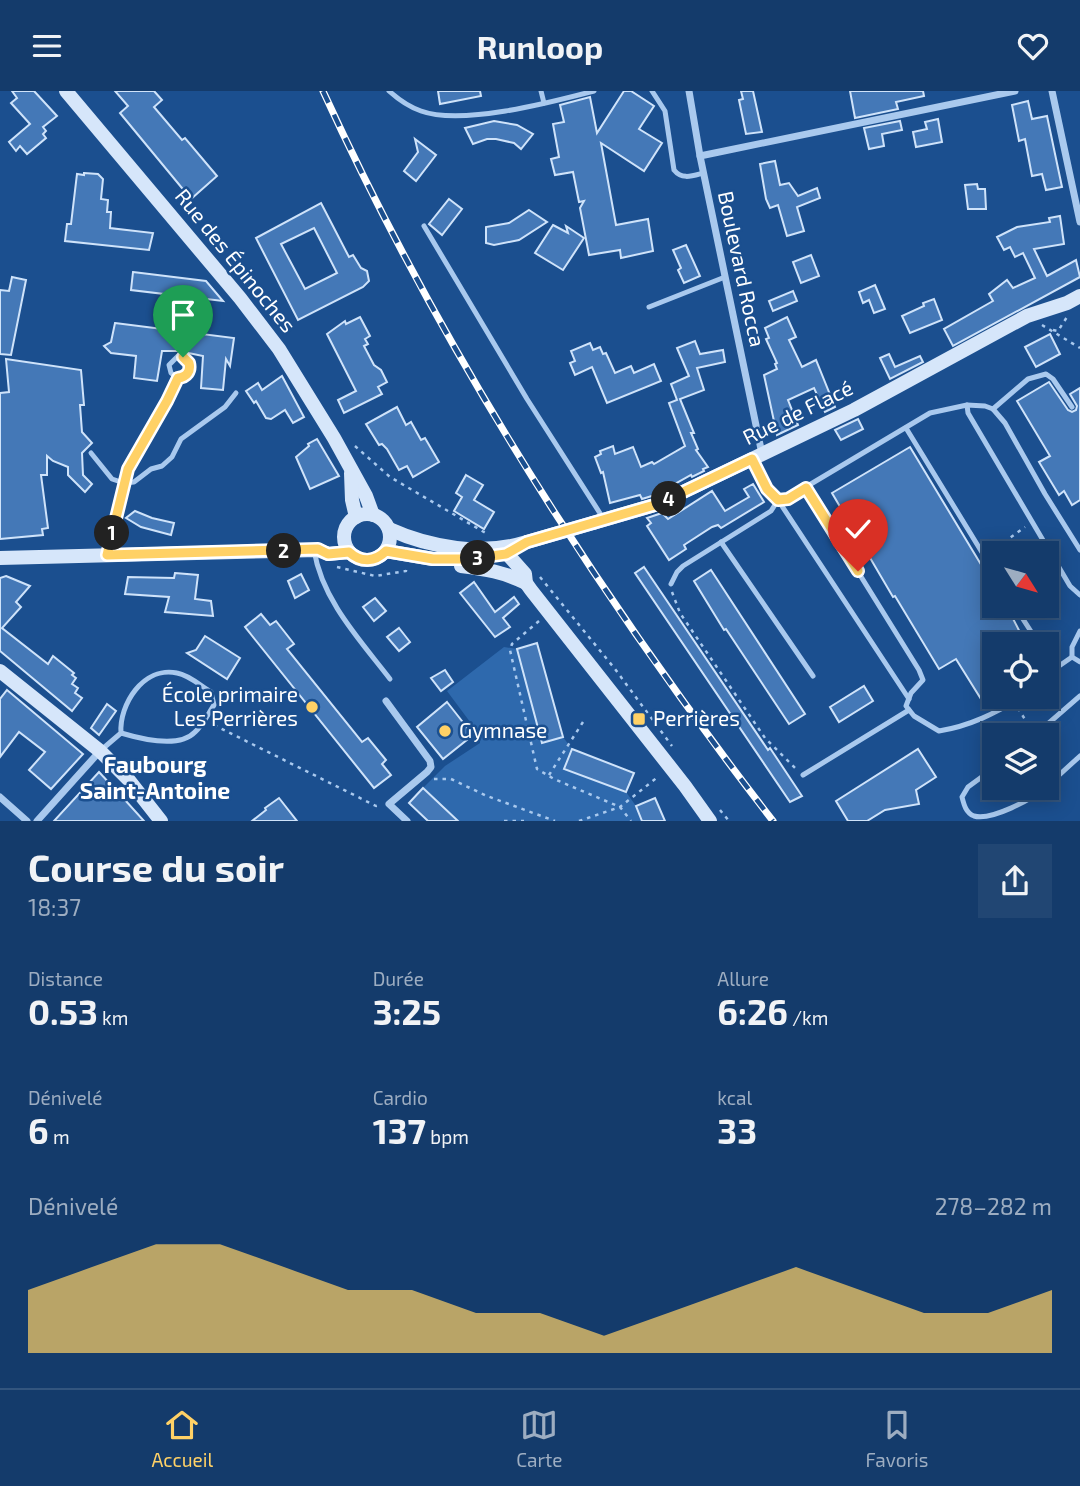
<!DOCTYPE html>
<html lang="fr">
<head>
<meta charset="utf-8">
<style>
  :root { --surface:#143b6b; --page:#214673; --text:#f1f3f6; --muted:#9dadc1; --line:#33557e; --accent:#ffd166 }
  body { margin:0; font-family:"Exo 2",sans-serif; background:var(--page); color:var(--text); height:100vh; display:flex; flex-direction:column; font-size:26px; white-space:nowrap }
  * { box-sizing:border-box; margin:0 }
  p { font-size:23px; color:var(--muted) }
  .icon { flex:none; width:38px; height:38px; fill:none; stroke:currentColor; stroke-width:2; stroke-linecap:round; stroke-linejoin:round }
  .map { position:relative; height:730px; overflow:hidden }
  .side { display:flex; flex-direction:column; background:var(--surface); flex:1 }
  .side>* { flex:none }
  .needle { width:46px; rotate:127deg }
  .controls { position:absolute; left:982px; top:450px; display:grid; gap:14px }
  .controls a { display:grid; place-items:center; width:77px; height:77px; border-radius:0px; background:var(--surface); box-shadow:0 4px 18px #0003,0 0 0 2px var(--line); font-size:35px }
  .pin { position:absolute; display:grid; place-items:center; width:60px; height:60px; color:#fff; margin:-72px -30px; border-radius:50% 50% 50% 0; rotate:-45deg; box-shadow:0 0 7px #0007 }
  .pin .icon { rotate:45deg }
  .km { position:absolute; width:35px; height:35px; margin:-18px; border-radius:50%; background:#222; color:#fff; font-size:19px; line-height:35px; text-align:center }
  .round { display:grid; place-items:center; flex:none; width:74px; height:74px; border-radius:0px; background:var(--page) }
  .headline { display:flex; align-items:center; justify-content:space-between; height:119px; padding:0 28px }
  h1 { font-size:38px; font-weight:700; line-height:52px }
  .figures { display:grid; grid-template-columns:repeat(3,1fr); gap:10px; height:119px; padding:7px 28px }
  .figures div { display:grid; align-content:center }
  .figures b { font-size:35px; font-weight:700 }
  .figures small { font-size:19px; font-weight:400 }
  .figures p { font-size:19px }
  .chart { height:196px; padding:14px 28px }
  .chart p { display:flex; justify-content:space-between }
  .chart svg { width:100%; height:126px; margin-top:7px; fill:var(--accent); opacity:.7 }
  header { display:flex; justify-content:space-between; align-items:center; height:91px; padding:0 28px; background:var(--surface); font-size:32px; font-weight:700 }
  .menu { display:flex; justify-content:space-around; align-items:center; height:98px; border-top:2px solid var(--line); background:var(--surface); font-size:19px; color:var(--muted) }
  .menu a { display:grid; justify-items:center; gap:4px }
  .menu .selected { color:var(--accent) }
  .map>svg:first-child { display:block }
  .green { fill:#2e69ad }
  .building { fill:#4478b7; stroke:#cfe3fa; stroke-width:2; fill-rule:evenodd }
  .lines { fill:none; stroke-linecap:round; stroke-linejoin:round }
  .path { stroke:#a9c9ee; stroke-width:2.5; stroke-dasharray:3.5 5; stroke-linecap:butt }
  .lane { stroke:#a9c9ee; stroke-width:5 }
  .street { stroke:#a9c9ee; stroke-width:7 }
  .secondary { stroke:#d6e6fa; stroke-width:14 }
  .rail-casing { stroke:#fff; stroke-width:7 }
  .rail { stroke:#1b4f8f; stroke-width:4.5; stroke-dasharray:13; stroke-linecap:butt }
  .secondary-bridge { stroke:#d6e6fa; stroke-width:14 }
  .route-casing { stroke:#fff; stroke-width:14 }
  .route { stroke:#ffd166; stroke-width:9 }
  .poi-dot { fill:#ffd166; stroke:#1b4f8f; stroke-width:2.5 }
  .labels { text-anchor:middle; stroke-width:5; stroke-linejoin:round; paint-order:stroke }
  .street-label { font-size:21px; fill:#fff; stroke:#1b4f8f }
  .poi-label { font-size:21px; fill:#fff; stroke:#1b4f8f; text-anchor:start }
  .neighbourhood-label { font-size:23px; font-weight:bold; fill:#fff; stroke:#1b4f8f }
</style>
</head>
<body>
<header><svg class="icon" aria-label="menu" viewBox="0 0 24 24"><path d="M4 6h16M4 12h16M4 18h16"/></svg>Runloop<svg class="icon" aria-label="heart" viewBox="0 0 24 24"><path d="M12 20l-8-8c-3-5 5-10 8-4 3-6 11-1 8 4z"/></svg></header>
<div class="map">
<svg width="1080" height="730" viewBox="0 0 1080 730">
  <rect width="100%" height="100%" fill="#1b4f8f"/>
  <!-- green -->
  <polygon class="green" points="504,556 517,558 542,652 563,646 572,658 565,678 626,701 636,715 642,730 458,730 423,697 445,675 480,652 479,643 447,600"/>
  <!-- building -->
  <g class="building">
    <polygon points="12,0 34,0 57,25 43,36 46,40 43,43 46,47 27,63 20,55 16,60 9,51 30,33 11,12 17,7"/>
    <polygon points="115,0 154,0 162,9 154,16 182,49 185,47 217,85 191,108 120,22 128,15"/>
    <polygon points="438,0 480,0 481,5 440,13"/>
    <polygon points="624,0 631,0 654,15 639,38 662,52 644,80 601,52 616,134 648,128 653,160 621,167 620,159 589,164 580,117 584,110 579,111 573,81 555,84 551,68 559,66 553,33 564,31 560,14 590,6 597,42"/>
    <polygon points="741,0 753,0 762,41 746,43 739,9 743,8"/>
    <polygon points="850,0 923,0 924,5 896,11 898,18 855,27"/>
    <polygon points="1028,10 1032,28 1047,25 1062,96 1046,99 1042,83 1032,85 1025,48 1019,50 1012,14"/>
    <polygon points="938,28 942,51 916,56 913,41 927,38 925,31"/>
    <polygon points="494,30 517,34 533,43 521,58 514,52 496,48 487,48 473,53 465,37"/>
    <polygon points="900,30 902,39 882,43 884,55 869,58 864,37"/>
    <polygon points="415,48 436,64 416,90 404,80 418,61"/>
    <polygon points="775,70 780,94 789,92 798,105 817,97 820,107 797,116 804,140 787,145 778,114 770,117 766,108 760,73"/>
    <polygon points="84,82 98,83 103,88 101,108 108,109 107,121 111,121 110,137 153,142 149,159 65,150 67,133 71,133 77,83 84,84"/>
    <polygon points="977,93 978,98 985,98 986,118 968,118 965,94"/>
    <polygon points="449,108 462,118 442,144 429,133"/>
    <path d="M 321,112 L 349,166 L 353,164 L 361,177 L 367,180 L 369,190 L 363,196 L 298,229 L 256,147 ZM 314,137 L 337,182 L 305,198 L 281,153 Z"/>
    <polygon points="529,119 547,131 519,149 494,154 486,152 486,136 509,132"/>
    <polygon points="1060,125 1064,153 1034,158 1047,185 1076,169 1080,186 953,255 944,238 993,210 989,203 1007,189 1013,197 1035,187 1023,162 1015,166 1010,156 1004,159 997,146 1017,136 1050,131 1049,127"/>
    <polygon points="553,134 568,142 566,135 584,147 563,179 535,162"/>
    <polygon points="686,154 700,185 684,192 678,179 681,177 673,159"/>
    <polygon points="811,164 819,185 801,192 793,171"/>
    <polygon points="133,181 206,190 223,210 131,199"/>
    <polygon points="12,186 26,189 11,264 0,263 0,199 9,200"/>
    <polygon points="875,194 885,218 874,222 869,209 863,212 859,201"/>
    <polygon points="793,200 797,210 773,220 769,210"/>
    <polygon points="934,208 942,229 910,242 902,225 924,215 923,212"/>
    <polygon points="360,226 370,245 365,248 368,253 364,255 374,274 381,279 387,291 378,296 382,303 344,322 338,309 356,300 327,243 345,230 346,233"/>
    <polygon points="787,226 796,246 789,249 802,276 816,269 835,316 825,321 814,297 788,309 798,334 777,344 764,284 777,278 775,273 777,272 766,248 769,247 765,237"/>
    <polygon points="115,232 234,247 230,275 226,268 223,299 201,297 203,265 179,260 162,260 157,290 134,287 136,265 111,262 104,255 111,251"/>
    <polygon points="1050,243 1060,263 1036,276 1025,256"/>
    <polygon points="695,250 700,263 723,259 725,271 697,277 704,299 680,308 694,342 691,342 698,358 696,359 708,376 703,378 704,380 692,386 691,384 655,404 642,408 640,404 610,412 603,381 601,382 595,366 601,363 600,360 613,355 615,363 633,356 641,376 652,371 654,373 685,355 669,312 677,309 671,293 689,285 677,257"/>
    <polygon points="590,252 593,259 600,256 603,263 606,262 615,282 631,275 634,282 654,273 661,290 607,312 592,276 575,284 570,272 575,270 571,260"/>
    <polygon points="889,263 895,276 920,265 923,271 890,288 880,267"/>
    <polygon points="6,268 81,279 84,314 80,314 82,341 92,352 82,362 83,384 92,393 85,401 68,384 68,376 53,370 47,365 47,384 41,384 48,437 42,438 43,444 0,448 0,302 9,301"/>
    <polygon points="282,285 304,326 293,332 285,319 271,328 266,327 256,310 254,312 246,300 258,292 262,299"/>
    <polygon points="1049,291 1068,319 1072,321 1076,319 1077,315 1070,303 1080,297 1080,409 1072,414 1064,400 1059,404 1039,371 1050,365 1017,310"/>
    <polygon points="397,316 406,334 411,331 421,349 425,347 439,371 413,386 407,375 399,379 387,358 382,353 379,354 366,333"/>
    <polygon points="858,328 863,338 841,349 835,339"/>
    <polygon points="317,348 339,385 310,398 296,366 309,355 308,353"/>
    <polygon points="910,356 994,495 994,514 1006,514 1026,553 994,553 994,610 986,616 956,568 939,578 895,505 893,506 832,402"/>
    <polygon points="466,384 483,394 474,409 494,421 484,438 454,420 462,406 456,402"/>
    <polygon points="753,393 764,411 721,437 718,434 712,436 684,454 686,458 669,469 647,435 651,432 647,427 662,422 668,428 712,400 725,420 749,406 744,398"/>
    <polygon points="135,420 152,427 174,432 171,444 141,436 126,427"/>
    <polygon points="644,476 768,659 770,657 802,705 790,711 635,482"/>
    <polygon points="711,479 805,623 789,633 726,538 724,539 694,490"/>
    <polygon points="175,482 198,484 195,508 211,510 213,525 165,521 169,506 125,503 128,486 174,487"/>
    <polygon points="301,483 309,499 295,507 288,490"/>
    <polygon points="6,485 30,495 16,511 21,516 2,537 48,573 53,565 74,582 72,584 76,587 72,593 78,597 75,602 82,607 72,620 0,560 0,487"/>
    <polygon points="474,491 495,521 514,506 519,513 503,527 510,536 495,546 460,502"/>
    <polygon points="375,507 386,520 374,530 363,516"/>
    <polygon points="261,523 270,534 276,530 294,553 287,558 362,651 368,647 386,669 382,673 391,684 374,697 245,536"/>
    <polygon points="399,537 410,551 399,560 387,546"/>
    <polygon points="205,545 240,567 227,588 187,562 196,559"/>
    <polygon points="537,552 563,646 542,652 517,558"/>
    <polygon points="445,579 453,591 441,600 431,587"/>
    <polygon points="864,595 873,610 839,631 830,616"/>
    <polygon points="7,599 83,663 51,698 29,679 45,661 19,641 0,666 0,608"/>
    <polygon points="447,611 473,644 443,668 417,636"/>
    <polygon points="107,613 116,620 99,644 91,637"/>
    <polygon points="572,658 634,682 626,701 564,678"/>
    <polygon points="918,658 936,686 916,699 919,713 885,719 867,730 848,730 836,710"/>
    <polygon points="99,681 125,709 144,730 54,730"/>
    <polygon points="423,697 458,730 428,730 409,712"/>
    <polygon points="279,707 297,730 252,730 266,719 265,717"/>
    <polygon points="655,707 665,730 642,730 636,715"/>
  </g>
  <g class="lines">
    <!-- path -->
    <g class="path">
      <polyline points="1042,234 1080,257"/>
      <polyline points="1053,239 1058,240 1067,226"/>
      <polyline points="355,355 390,386 489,444"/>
      <polyline points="990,461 1025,436"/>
      <polyline points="337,476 375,485 406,480 406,476"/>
      <polyline points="540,486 615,578 672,655"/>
      <polyline points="672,501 680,522 765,647 795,677"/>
      <polyline points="539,530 512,553 510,559 537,678 554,688 620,716 631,730"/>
      <polyline points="1018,617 1029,635"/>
      <polyline points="214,634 376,715 380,714"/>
      <polyline points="1046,662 1055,674"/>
      <polyline points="549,684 583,631"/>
      <polyline points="434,688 451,688 487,705 555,730"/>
      <polyline points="720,719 729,730"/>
      <polyline points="504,730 524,730"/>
      <polyline points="579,730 620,716 659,685"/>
    </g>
    <!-- lane -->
    <g class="lane">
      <path d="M 389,0 C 399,9 409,16 421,20 C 462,35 552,11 594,0"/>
      <polyline points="541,0 544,12"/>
      <path d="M 652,0 L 665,20 L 674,79 C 682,89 692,85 703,82"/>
      <polyline points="424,135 527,308 603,427"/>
      <polyline points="649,216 725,186"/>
      <polyline points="967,314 968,322 1070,495 1080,504"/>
      <polyline points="993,318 1028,288 1046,283 1053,288 1072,316"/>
      <polyline points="906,337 994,481"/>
      <polyline points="91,362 112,388 124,392 134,391 151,378 162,375 172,366 181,348 225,316 236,302"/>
      <polyline points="753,369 767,398 778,409 784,409 930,322 967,314 985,315 993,318 1005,332 1045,403 1080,459"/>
      <path d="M 806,397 L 919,579 L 923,589 L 911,602 L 906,615 L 914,625 L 939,640 C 970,635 996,622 1022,606"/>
      <polyline points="721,451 813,585"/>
      <path d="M 314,459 C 322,509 360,549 390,588"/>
      <path d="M 107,461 L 128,378 L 167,310 L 178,287 C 189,286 192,277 186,268 L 178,265 L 169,274 L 171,282 L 178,287"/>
      <polyline points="671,493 677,481 683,475 771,420 778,409 909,608"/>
      <polyline points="1014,514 1039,553"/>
      <polyline points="1080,540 1072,556 1072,566 1080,571"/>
      <polyline points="1046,564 1055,578"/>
      <polyline points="1046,584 1072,566"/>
      <polyline points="1035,644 1080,605"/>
      <path d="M 100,660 L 121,642 C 119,614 143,575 177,582 C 189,584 201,595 211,601 L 214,614 C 208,623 203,634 195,641 C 179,658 141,648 121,642"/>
      <path d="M 994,677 L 968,696 L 962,706 C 964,714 966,722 974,725 C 991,730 1033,708 1046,696"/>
      <polyline points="803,684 909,619"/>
      <polyline points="1046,696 1080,665"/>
    </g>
    <!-- street -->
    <g class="street">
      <polyline points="689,0 700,65 762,363"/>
      <polyline points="1052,0 1080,131"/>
      <polyline points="700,65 1015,0"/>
      <polyline points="386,610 430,670 431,676 427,681 389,713 407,730"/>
      <polyline points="0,706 27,730"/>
      <polyline points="37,730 100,660"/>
    </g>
    <!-- secondary -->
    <g class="secondary">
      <polyline points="66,0 240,207 279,258 334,347 366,405 373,424"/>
      <polyline points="351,382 352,409 356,426"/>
      <circle cx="367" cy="446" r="23"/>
      <polyline points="593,432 658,413 854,319 1027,225 1067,212 1080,205"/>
      <path d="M 389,438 C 431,457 481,465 527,451"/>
      <polyline points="502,457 525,483 526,492 531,499 685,695 710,730"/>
      <polyline points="386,460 433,468 469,468 494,464"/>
      <polyline points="0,467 318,459 328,463 349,461"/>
      <path d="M 461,475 C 485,478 504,481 526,492"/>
      <polyline points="0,580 100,660 128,688 161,730"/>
    </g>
    <!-- rail casing -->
    <g class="rail-casing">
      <path id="rail" d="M 323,0 C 442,260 598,504 773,730"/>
    </g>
    <!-- rail -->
    <use href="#rail" class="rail"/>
    <!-- secondary-bridge -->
    <polyline class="secondary-bridge" points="527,451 593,432"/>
  </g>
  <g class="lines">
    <!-- route casing -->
    <g class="route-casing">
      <path id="route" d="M 183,266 L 189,272 C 191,280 187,286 178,287 L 167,310 L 128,378 L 107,464 L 318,458 L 328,463 L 349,461 C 361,472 375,471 386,460 L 433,468 L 469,468 L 506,463 L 527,451 L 658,413 L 752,368 L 767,398 L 778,409 L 788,408 L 806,397 L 858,480"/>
    </g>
    <!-- route -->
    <use href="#route" class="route"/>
  </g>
  <!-- markers -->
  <g class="poi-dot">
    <circle cx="312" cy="616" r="7"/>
    <rect x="632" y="621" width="14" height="14" rx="3.5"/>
    <circle cx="445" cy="640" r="7"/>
  </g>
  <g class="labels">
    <!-- street labels -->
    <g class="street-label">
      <text transform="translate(235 170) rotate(51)" y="7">Rue des Épinoches</text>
      <text transform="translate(741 178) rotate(78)" y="7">Boulevard Rocca</text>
      <text transform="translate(798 322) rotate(-26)" y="7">Rue de Flacé</text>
    </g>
    <!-- poi labels -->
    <g class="poi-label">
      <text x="298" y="611" text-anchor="end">École primaire<tspan x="298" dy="24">Les Perrières</tspan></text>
      <text x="653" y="635">Perrières</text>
      <text x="459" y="647">Gymnase</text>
    </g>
    <!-- neighbourhood labels -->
    <g class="neighbourhood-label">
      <text x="155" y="682">Faubourg<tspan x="155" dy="26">Saint-Antoine</tspan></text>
    </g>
  </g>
</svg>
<div class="controls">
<a><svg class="needle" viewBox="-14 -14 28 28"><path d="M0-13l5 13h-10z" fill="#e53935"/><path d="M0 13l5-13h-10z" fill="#9dadc1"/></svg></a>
<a><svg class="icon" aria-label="locate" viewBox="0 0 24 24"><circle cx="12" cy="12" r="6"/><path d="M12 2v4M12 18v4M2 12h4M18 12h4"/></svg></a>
<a><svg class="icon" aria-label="layers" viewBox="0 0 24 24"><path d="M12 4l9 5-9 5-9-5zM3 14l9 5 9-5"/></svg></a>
</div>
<div class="pin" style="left:183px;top:266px;background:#1e9e55"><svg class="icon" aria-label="arrive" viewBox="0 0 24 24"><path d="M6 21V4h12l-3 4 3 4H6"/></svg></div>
<div class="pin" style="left:858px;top:480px;background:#d93025"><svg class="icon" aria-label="check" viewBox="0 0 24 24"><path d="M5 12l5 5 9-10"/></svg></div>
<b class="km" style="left:112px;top:442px">1</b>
<b class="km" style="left:284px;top:460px">2</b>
<b class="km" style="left:478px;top:467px">3</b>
<b class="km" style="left:669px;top:408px">4</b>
</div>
<section class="side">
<div class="headline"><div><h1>Course du soir</h1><p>18:37</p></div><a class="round"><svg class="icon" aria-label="share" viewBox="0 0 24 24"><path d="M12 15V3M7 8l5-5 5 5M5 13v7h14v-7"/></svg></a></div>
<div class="figures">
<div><p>Distance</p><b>0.53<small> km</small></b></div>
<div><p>Durée</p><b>3:25</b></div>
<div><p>Allure</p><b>6:26<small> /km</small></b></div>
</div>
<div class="figures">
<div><p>Dénivelé</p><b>6<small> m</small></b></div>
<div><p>Cardio</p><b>137<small> bpm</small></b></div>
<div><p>kcal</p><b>33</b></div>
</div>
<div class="chart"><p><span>Dénivelé</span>278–282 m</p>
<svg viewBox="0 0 160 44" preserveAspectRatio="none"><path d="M0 44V22L10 14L20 6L30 6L40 14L50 22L60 22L70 30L80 30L90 38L100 30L110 22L120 14L130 22L140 30L150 30L160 22V44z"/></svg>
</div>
</section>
<nav class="menu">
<a class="selected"><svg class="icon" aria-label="home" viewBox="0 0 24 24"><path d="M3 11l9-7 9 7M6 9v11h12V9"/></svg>Accueil</a>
<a><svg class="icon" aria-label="map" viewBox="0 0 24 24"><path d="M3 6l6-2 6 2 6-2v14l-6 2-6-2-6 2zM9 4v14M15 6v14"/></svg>Carte</a>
<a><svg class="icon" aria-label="saved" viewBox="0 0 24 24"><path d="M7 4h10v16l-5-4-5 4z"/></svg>Favoris</a>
</nav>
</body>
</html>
